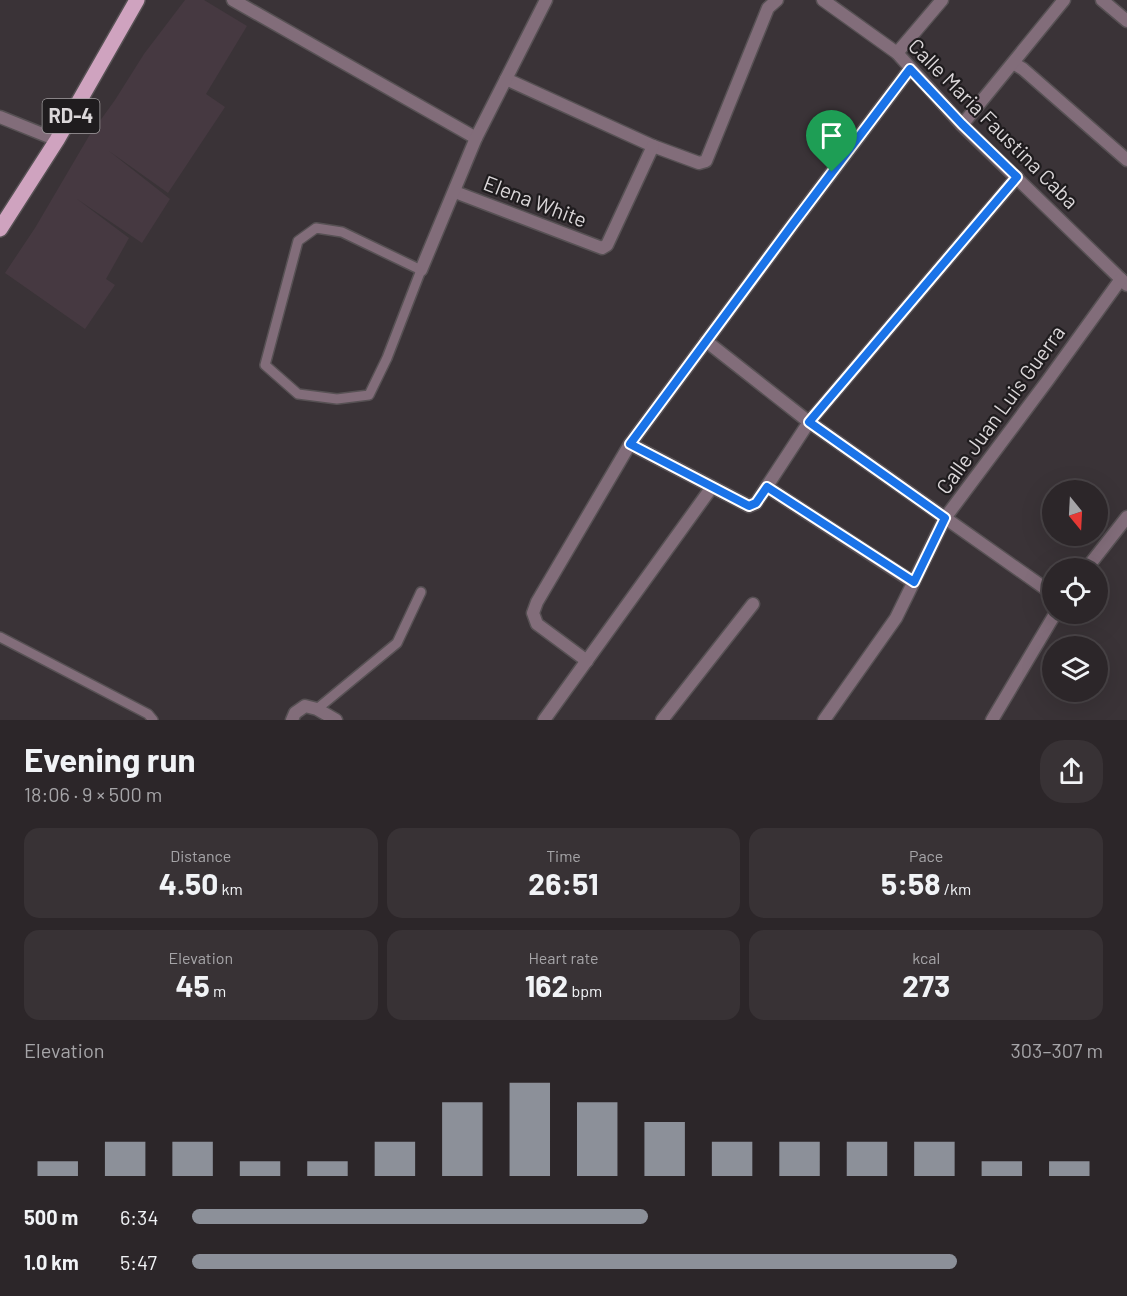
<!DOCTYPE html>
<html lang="en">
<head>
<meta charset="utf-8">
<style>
  :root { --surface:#2c2629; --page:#383235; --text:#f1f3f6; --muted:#a6a5a8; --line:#484346; --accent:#8c9099 }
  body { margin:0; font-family:Barlow,sans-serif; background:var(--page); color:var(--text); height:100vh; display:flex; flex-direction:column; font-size:22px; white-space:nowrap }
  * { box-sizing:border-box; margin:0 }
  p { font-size:20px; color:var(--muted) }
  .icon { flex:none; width:33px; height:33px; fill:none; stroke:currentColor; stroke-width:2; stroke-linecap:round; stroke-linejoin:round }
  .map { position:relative; height:720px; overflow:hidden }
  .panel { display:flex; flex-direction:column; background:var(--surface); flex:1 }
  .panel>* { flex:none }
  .needle { width:39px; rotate:162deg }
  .buttons { position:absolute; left:1042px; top:480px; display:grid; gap:12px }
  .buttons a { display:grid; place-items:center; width:66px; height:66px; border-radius:50%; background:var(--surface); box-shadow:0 6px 24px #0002,0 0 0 2px var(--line); font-size:30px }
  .pin { position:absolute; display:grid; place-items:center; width:51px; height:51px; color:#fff; margin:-62px -26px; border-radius:50% 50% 50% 0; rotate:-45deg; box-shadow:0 0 6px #0007 }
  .pin .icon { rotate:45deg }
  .round { display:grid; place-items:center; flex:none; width:63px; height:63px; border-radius:24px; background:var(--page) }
  .summary { display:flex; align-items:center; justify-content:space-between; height:102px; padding:0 24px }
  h1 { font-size:33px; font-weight:700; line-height:45px }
  .stats { display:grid; grid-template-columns:repeat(3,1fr); gap:9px; height:102px; padding:6px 24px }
  .stats div { display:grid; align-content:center; border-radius:15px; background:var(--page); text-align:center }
  .stats b { font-size:30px; font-weight:700 }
  .stats small { font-size:16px; font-weight:400 }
  .stats p { font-size:16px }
  .chart { height:168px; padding:12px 24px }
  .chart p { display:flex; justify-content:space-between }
  .chart svg { width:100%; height:108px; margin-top:6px; stroke:var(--accent); stroke-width:6 }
  ul { padding:0 24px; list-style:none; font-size:20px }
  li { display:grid; grid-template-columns:96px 72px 1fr; align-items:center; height:45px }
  li i { height:15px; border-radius:8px; background:var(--accent) }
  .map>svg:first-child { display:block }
  .built { fill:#463941 }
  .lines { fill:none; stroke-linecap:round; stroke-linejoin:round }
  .lane-casing { stroke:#575154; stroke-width:12 }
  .street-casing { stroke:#575154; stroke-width:15 }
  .primary-casing { stroke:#575154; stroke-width:18 }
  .lane { stroke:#826d7a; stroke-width:9 }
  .street { stroke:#826d7a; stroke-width:12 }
  .primary { stroke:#cfa3bf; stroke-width:15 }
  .route-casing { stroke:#fff; stroke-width:12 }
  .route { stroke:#1a73e8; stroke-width:8 }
  .labels { text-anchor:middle; stroke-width:4.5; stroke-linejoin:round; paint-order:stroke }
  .shield { fill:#1f1c1e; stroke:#a39fa1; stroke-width:1.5 }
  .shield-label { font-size:20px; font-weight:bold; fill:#dbd7d9 }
  .street-label { font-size:21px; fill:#dbd7d9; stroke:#1f1c1e }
</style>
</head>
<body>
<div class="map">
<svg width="1127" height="720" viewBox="0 0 1127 720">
  <rect width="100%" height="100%" fill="#3a3337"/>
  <!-- built -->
  <polygon class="built" points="185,0 204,0 247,26 206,94 225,107 168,193 109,151 170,199 142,243 77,199 129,238 106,279 115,285 85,329 5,273 35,228 89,136 115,100 144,54"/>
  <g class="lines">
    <!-- lane casing -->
    <g class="lane-casing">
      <g id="lane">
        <polygon points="316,228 342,232 421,270 387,358 369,395 337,399 298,394 265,365 298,241"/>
        <polyline points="0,637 148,714 153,720"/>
        <polyline points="317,709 397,643 421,592"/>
      </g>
    </g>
    <!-- street casing -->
    <g class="street-casing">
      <g id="street">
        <polyline points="233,0 476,138"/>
        <polyline points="823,0 897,53 962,125 1127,285"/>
        <polyline points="1102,0 1127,21"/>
        <polyline points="897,53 942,0"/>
        <polyline points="1013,63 1023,69 1127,160"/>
        <polyline points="506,79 653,146 699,163 706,161 768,8 777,0"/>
        <polyline points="0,117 57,140"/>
        <polyline points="962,125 1064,0"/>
        <polyline points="455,192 602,248 607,245 653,146"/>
        <polyline points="421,270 476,138 546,0"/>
        <polyline points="706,341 809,422 1053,594"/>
        <polyline points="630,444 749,506 756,503 809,422 1017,177"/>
        <polyline points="767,487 913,582"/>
        <polyline points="1087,568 1127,517"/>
        <polyline points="587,661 537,624 533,613 537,602 630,444 793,224 910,69"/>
        <polyline points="292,720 295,713 305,706 317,709 336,720"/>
        <polyline points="544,720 712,487"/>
        <polyline points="662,720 753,604"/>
        <polyline points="824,720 896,618 945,518 1048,380 1121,279"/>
        <polyline points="992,720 1055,614"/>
      </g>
    </g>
    <!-- primary casing -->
    <g class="primary-casing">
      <polyline id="primary" points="0,229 57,140 137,0"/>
    </g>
    <!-- lane -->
    <use href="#lane" class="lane"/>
    <!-- street -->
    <use href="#street" class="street"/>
    <!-- primary -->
    <use href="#primary" class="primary"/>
  </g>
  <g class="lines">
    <!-- route casing -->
    <g class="route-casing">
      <polygon id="route" points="910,69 962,124 1017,177 809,422 945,518 914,582 767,487 756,503 749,506 630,444 793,224"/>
    </g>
    <!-- route -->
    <use href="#route" class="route"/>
  </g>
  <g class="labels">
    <!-- shield labels -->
    <rect class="shield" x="42.5" y="99" width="57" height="34" rx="4.5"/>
    <g class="shield-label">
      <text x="71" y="123">RD-4</text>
    </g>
    <!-- street labels -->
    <g class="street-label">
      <text transform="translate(993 124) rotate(45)" y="7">Calle Maria Faustina Caba</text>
      <text transform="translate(535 202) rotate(21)" y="7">Elena White</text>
      <text transform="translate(1001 410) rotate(-54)" y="7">Calle Juan Luis Guerra</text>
    </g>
  </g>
</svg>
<div class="buttons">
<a><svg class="needle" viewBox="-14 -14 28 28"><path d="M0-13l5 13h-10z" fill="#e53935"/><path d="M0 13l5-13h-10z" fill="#a6a5a8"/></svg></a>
<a><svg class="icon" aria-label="locate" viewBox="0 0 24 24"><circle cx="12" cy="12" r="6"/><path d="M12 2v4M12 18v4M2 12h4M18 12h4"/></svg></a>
<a><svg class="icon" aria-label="layers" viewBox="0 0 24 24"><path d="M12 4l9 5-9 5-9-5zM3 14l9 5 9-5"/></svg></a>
</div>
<div class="pin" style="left:832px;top:172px;background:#1e9e55"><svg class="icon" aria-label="arrive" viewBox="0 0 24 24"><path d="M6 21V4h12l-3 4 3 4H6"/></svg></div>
</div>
<section class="panel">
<div class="summary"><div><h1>Evening run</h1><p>18:06 · 9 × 500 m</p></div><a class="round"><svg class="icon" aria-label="share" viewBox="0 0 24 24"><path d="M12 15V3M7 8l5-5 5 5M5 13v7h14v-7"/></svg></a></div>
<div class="stats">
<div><p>Distance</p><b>4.50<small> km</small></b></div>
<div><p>Time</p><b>26:51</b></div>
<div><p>Pace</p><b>5:58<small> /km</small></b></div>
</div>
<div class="stats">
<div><p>Elevation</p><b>45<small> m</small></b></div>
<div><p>Heart rate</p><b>162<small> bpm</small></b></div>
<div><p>kcal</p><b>273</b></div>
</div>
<div class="chart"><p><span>Elevation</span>303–307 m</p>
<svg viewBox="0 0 160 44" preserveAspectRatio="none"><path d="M5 44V38M15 44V30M25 44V30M35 44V38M45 44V38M55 44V30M65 44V14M75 44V6M85 44V14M95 44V22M105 44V30M115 44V30M125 44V30M135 44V30M145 44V38M155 44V38"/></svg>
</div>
<ul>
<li><b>500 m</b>6:34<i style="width:50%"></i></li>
<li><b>1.0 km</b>5:47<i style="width:84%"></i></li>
</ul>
</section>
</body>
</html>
